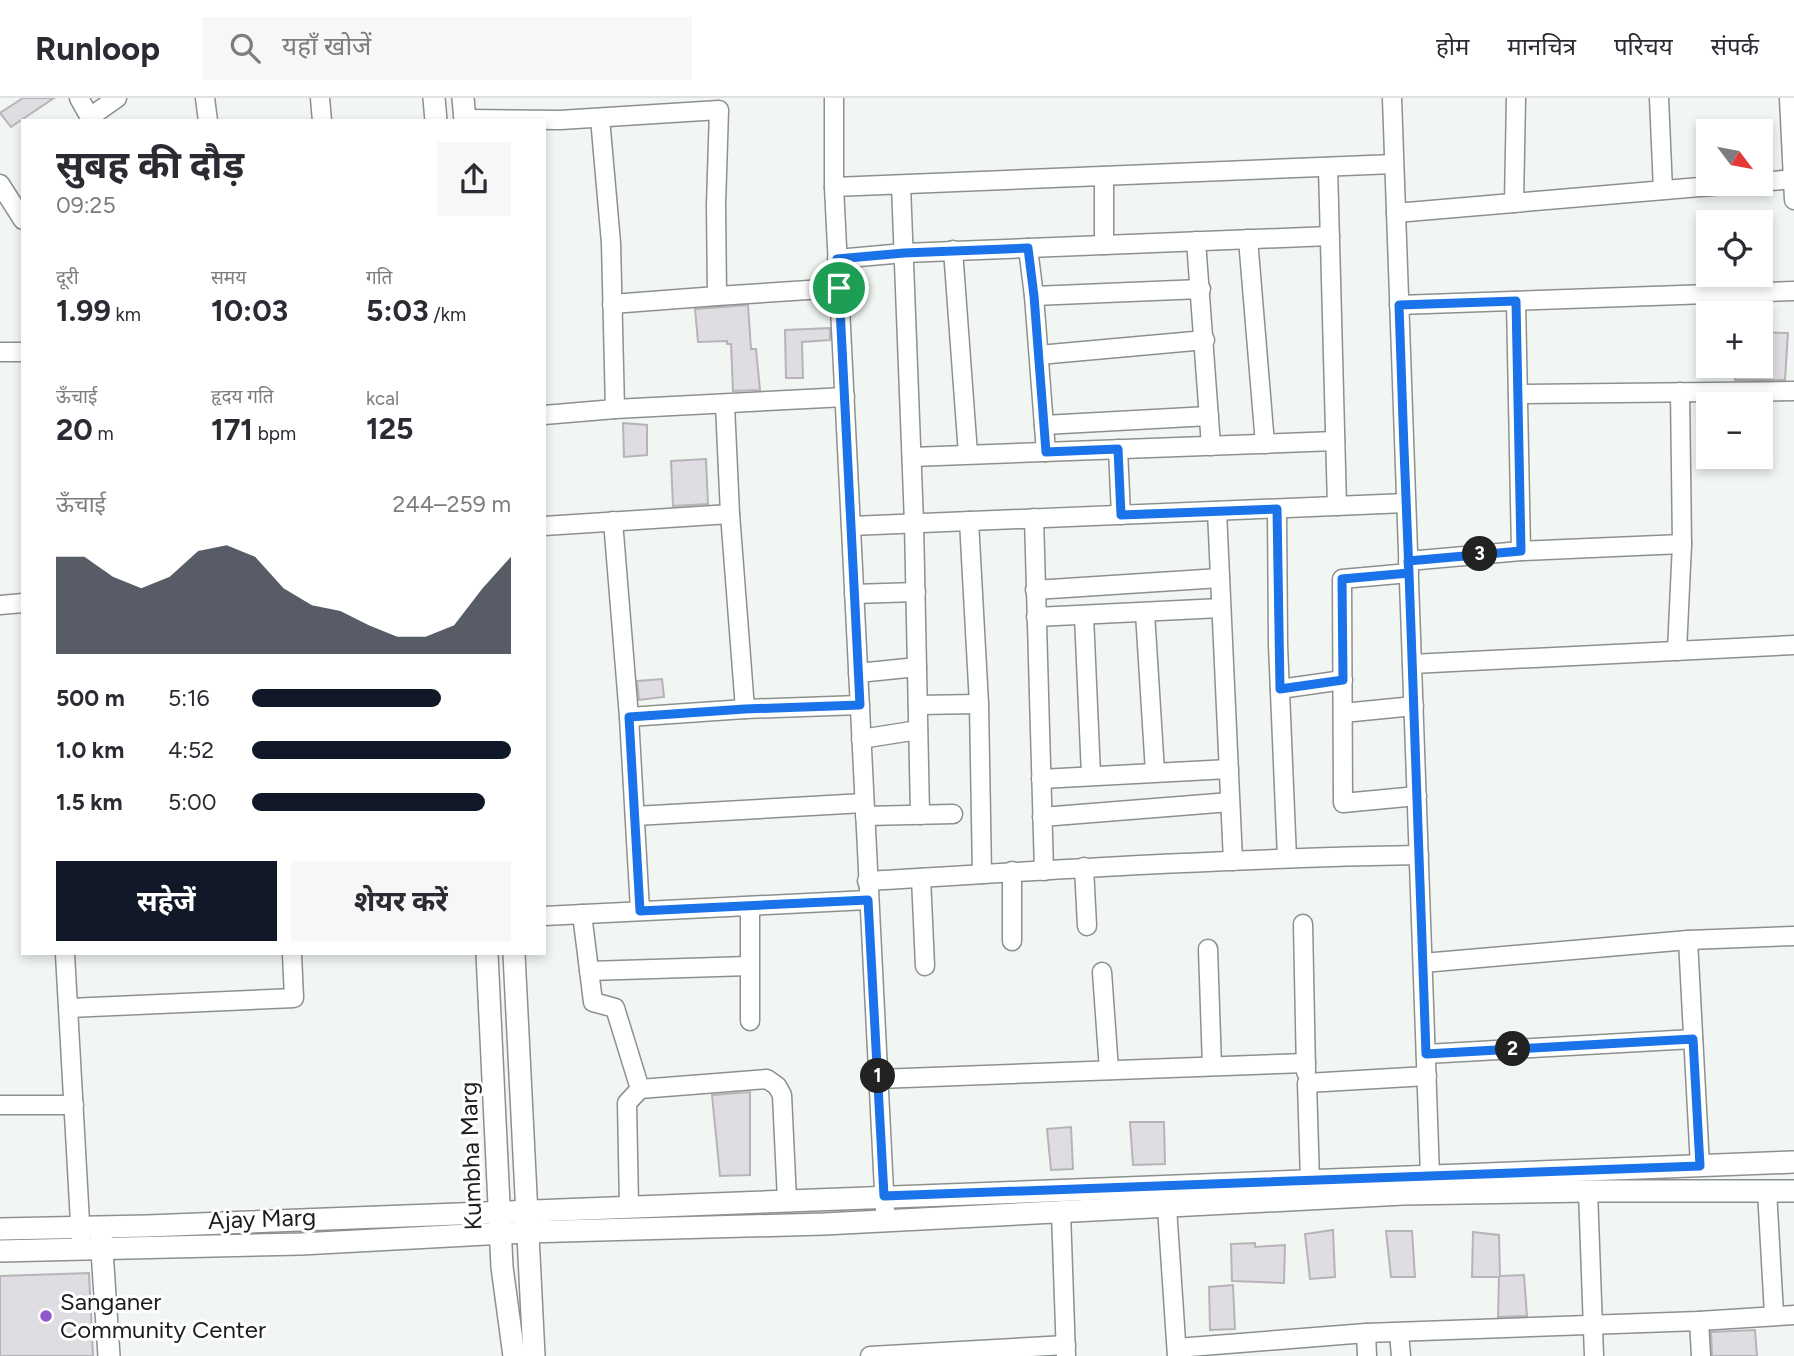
<!DOCTYPE html>
<html lang="hi">
<head>
<meta charset="utf-8">
<style>
  :root { --surface:#fff; --page:#f7f7f7; --text:#2b2b33; --muted:#7c7c81; --line:#e1e1e2; --accent:#111827 }
  body { margin:0; font-family:Figtree,"Noto Sans Devanagari",sans-serif; background:var(--page); color:var(--text); height:100vh; display:flex; flex-direction:column; font-size:26px; white-space:nowrap }
  * { box-sizing:border-box; margin:0 }
  p { font-size:23px; color:var(--muted) }
  .icon { flex:none; width:38px; height:38px; fill:none; stroke:currentColor; stroke-width:2; stroke-linecap:round; stroke-linejoin:round }
  .map { position:relative; flex:1; overflow:hidden }
  .panel { position:absolute; left:21px; top:21px; width:525px; height:836px; display:flex; flex-direction:column; background:var(--surface); border-radius:0px; box-shadow:0 4px 10px #0003 }
  .panel>* { flex:none }
  .needle { width:46px; rotate:122deg }
  .buttons { position:absolute; left:1696px; top:21px; display:grid; gap:14px }
  .buttons a { display:grid; place-items:center; width:77px; height:77px; border-radius:0px; background:var(--surface); box-shadow:0 4px 10px #0003; font-size:35px }
  .pin { position:absolute; display:grid; place-items:center; width:60px; height:60px; color:#fff; margin:-30px; border:4px solid #fff; border-radius:50%; box-shadow:0 2px 7px #0007 }
  .km { position:absolute; width:35px; height:35px; margin:-18px; border-radius:50%; background:#222; color:#fff; font-size:19px; line-height:35px; text-align:center }
  .round { display:grid; place-items:center; flex:none; width:74px; height:74px; border-radius:0px; background:var(--page) }
  .overview { display:flex; align-items:center; justify-content:space-between; height:119px; padding:0 35px }
  h1 { font-size:38px; font-weight:700; line-height:52px }
  .stats { display:grid; grid-template-columns:repeat(3,1fr); gap:10px; height:119px; padding:7px 35px }
  .stats div { display:grid; align-content:center }
  .stats b { font-size:30px; font-weight:700 }
  .stats small { font-size:19px; font-weight:400 }
  .stats p { font-size:19px }
  .chart { height:196px; padding:14px 35px }
  .chart p { display:flex; justify-content:space-between }
  .chart svg { width:100%; height:126px; margin-top:7px; fill:var(--accent); opacity:.7 }
  .action { display:flex; gap:14px; margin-top:auto; padding:14px 35px }
  .action a { flex:1; height:80px; border-radius:0px; background:var(--accent); color:#fff; font-size:28px; font-weight:700; line-height:80px; text-align:center }
  .action a+a { background:var(--page); color:var(--text) }
  ul { padding:0 35px; list-style:none; font-size:23px }
  li { display:grid; grid-template-columns:112px 84px 1fr; align-items:center; height:52px }
  li i { height:18px; border-radius:9px; background:var(--accent) }
  header { display:flex; align-items:center; gap:42px; box-sizing:border-box; height:98px; padding:0 35px; background:var(--surface); border-bottom:2px solid var(--line) }
  header strong { font-size:33px }
  nav { display:flex; gap:38px; margin-inline-start:auto; font-size:24px }
  .search { width:490px; height:63px; background:var(--page); display:flex; align-items:center; gap:18px; box-sizing:border-box; padding:0 24px; border-radius:0px; color:var(--muted); font-size:26px }
  .map>svg:first-child { display:block }
  .building { fill:#dfdce2; stroke:#b6b4b9; stroke-width:2 }
  .lines { fill:none; stroke-linecap:round; stroke-linejoin:round }
  .minor-casing { stroke:#8c918d; stroke-width:21 }
  .tertiary-casing { stroke:#8c918d; stroke-width:24 }
  .minor { stroke:#fff; stroke-width:18 }
  .tertiary { stroke:#fff; stroke-width:21 }
  .route-casing { stroke:#fff; stroke-width:14 }
  .route { stroke:#1a73e8; stroke-width:9 }
  .poi-dot { fill:#8f56cd; stroke:#fff; stroke-width:2.5 }
  .labels { text-anchor:middle; stroke-width:6; stroke-linejoin:round; paint-order:stroke }
  .street-label { font-size:24px; fill:#1b1d1b; stroke:#fff }
  .poi-label { font-size:24px; fill:#1b1d1b; stroke:#fff; text-anchor:start }
</style>
</head>
<body>
<header>
<strong>Runloop</strong>
<div class="search"><svg class="icon" aria-label="search" viewBox="0 0 24 24"><circle cx="10" cy="10" r="6"/><path d="M15 15l6 6"/></svg>यहाँ खोजें</div>
<nav><a>होम</a><a>मानचित्र</a><a>परिचय</a><a>संपर्क</a></nav>
</header>
<div class="map">
<svg width="1794" height="1258" viewBox="0 0 1794 1258">
  <rect width="100%" height="100%" fill="#f1f6f2"/>
  <!-- building -->
  <g class="building">
    <polygon points="23,0 54,0 11,29 0,15"/>
    <polygon points="748,207 751,251 756,251 760,292 733,293 731,246 727,246 727,243 698,244 695,211"/>
    <polygon points="830,230 830,242 802,244 803,280 786,280 785,232"/>
    <polygon points="1760,234 1788,235 1785,282 1735,282 1736,268 1760,268"/>
    <polygon points="623,325 647,327 647,357 624,359"/>
    <polygon points="706,361 708,406 673,408 671,363"/>
    <polygon points="662,581 664,599 639,602 637,583"/>
    <polygon points="750,994 750,1077 720,1078 712,997"/>
    <polygon points="1130,1024 1164,1024 1165,1066 1133,1067"/>
    <polygon points="1071,1029 1073,1071 1051,1072 1047,1031"/>
    <polygon points="1333,1132 1335,1179 1310,1181 1305,1136"/>
    <polygon points="1386,1133 1412,1133 1415,1179 1391,1179"/>
    <polygon points="1473,1134 1499,1137 1500,1178 1524,1177 1527,1218 1498,1219 1499,1179 1472,1179"/>
    <polygon points="1255,1145 1255,1149 1285,1147 1284,1185 1232,1183 1231,1146"/>
    <polygon points="89,1175 93,1258 0,1258 0,1178"/>
    <polygon points="1233,1187 1235,1231 1210,1232 1209,1189"/>
    <polygon points="1755,1232 1757,1258 1712,1258 1711,1234"/>
  </g>
  <g class="lines">
    <!-- minor casing -->
    <g class="minor-casing">
      <g id="minor">
        <polyline points="79,0 92,23"/>
        <polyline points="205,0 208,23"/>
        <polyline points="320,0 322,23"/>
        <polyline points="834,0 834,89 885,1113"/>
        <polyline points="1392,0 1430,1078"/>
        <polyline points="1659,0 1663,92"/>
        <polyline points="1789,0 1794,102"/>
        <polyline points="90,19 117,0"/>
        <polyline points="465,21 560,22 719,12 716,107 717,198 839,190"/>
        <polyline points="1328,69 1337,408"/>
        <polyline points="1760,84 1794,81"/>
        <polyline points="0,86 23,122"/>
        <polyline points="901,87 914,425 920,717"/>
        <polyline points="834,89 1394,66"/>
        <polyline points="1514,105 1516,0"/>
        <polyline points="1396,115 1735,86"/>
        <polyline points="1248,141 1265,346"/>
        <polyline points="1196,143 1211,348"/>
        <polyline points="1104,147 1104,78"/>
        <polyline points="1028,150 1034,198 1046,354"/>
        <polyline points="953,152 968,356"/>
        <polyline points="837,161 904,155 1330,138"/>
        <polyline points="1034,198 1201,191"/>
        <polyline points="1516,203 1521,453"/>
        <polyline points="612,206 717,198"/>
        <polyline points="1399,207 1794,193"/>
        <polyline points="0,254 23,254"/>
        <polyline points="1039,257 1205,242"/>
        <polyline points="1518,296 1794,293"/>
        <polyline points="615,311 845,299"/>
        <polyline points="544,317 615,311 611,145 600,20"/>
        <polyline points="1044,327 1209,318"/>
        <polyline points="1118,351 1121,417"/>
        <polyline points="912,359 1335,343"/>
        <polyline points="1277,411 1278,547 1287,760"/>
        <polyline points="1217,413 1233,763"/>
        <polyline points="730,416 745,611"/>
        <polyline points="1034,420 1044,773"/>
        <polyline points="613,423 629,619 640,812"/>
        <polyline points="969,423 979,606 982,776"/>
        <polyline points="544,428 730,416 725,307"/>
        <polyline points="851,428 1406,405"/>
        <polyline points="1408,463 1521,453 1682,446"/>
        <polyline points="1409,475 1342,481 1343,705 1417,698"/>
        <polyline points="1035,492 1220,480"/>
        <polyline points="854,496 916,494"/>
        <polyline points="0,507 23,505"/>
        <polyline points="1145,515 1155,674"/>
        <polyline points="1084,518 1091,677"/>
        <polyline points="1036,519 1221,510"/>
        <polyline points="1677,553 1682,446 1680,294"/>
        <polyline points="1412,566 1794,547"/>
        <polyline points="858,575 917,569"/>
        <polyline points="1280,591 1343,582"/>
        <polyline points="918,607 979,606"/>
        <polyline points="1343,615 1414,608"/>
        <polyline points="629,619 745,611 860,607"/>
        <polyline points="861,641 918,632"/>
        <polyline points="1041,681 1229,671"/>
        <polyline points="635,718 864,705"/>
        <polyline points="865,718 953,716"/>
        <polyline points="1042,719 1230,704"/>
        <polyline points="1084,769 1087,828"/>
        <polyline points="1012,773 1012,843"/>
        <polyline points="921,780 925,868"/>
        <path d="M 867,783 C 1051,772 1235,760 1419,757"/>
        <polyline points="582,816 593,904 615,910 640,991"/>
        <polyline points="544,818 868,802"/>
        <polyline points="1303,826 1306,974"/>
        <polyline points="1688,842 1700,1068"/>
        <polyline points="1208,851 1212,968"/>
        <polyline points="65,856 81,1142"/>
        <polyline points="1423,865 1688,842 1794,838"/>
        <polyline points="589,873 749,868"/>
        <polyline points="1102,874 1109,972"/>
        <polyline points="69,910 294,900 292,856"/>
        <polyline points="750,923 750,808"/>
        <polyline points="1426,956 1693,941"/>
        <polyline points="878,981 1306,965"/>
        <polyline points="0,1007 74,1007"/>
        <polyline points="1310,1083 1307,985 1427,978"/>
        <polyline points="1588,1093 1594,1258"/>
        <polyline points="1767,1093 1774,1216"/>
        <polyline points="1166,1095 1177,1258"/>
        <polyline points="629,1108 627,1005 640,991 767,981 777,988 782,997 787,1102"/>
        <polyline points="1061,1114 1066,1258"/>
        <polyline points="1699,1223 1701,1258"/>
        <polyline points="1366,1235 1367,1258"/>
        <polyline points="1399,1235 1401,1258"/>
        <polyline points="1177,1250 1366,1235 1699,1223 1794,1217"/>
        <polyline points="870,1258 1066,1247"/>
      </g>
    </g>
    <!-- tertiary casing -->
    <g class="tertiary-casing">
      <g id="tertiary">
        <polyline points="434,0 436,23"/>
        <polyline points="463,0 465,23"/>
        <polyline points="487,856 502,1169 514,1258"/>
        <polyline points="514,856 534,1258"/>
        <polyline points="0,1131 147,1128 1794,1064"/>
        <polyline points="101,1138 109,1258"/>
        <polyline points="0,1153 301,1146 526,1134 824,1126 1403,1096 1588,1093 1794,1093"/>
      </g>
    </g>
    <!-- minor -->
    <use href="#minor" class="minor"/>
    <!-- tertiary -->
    <use href="#tertiary" class="tertiary"/>
  </g>
  <g class="lines">
    <!-- route casing -->
    <g class="route-casing">
      <path id="route" d="M 839,190 L 860,607 L 745,611 L 629,619 L 640,813 L 868,802 L 884,1098 L 1700,1068 L 1693,941 L 1426,956 L 1409,475 C 1405,386 1402,296 1399,207 L 1516,203 L 1521,453 L 1408,463 L 1409,475 L 1342,481 L 1343,582 L 1280,591 L 1277,411 L 1121,417 L 1118,351 L 1046,354 L 1034,198 L 1028,150 L 904,155 L 837,161 L 839,190"/>
    </g>
    <!-- route -->
    <use href="#route" class="route"/>
  </g>
  <!-- markers -->
  <circle class="poi-dot" cx="46" cy="1218" r="7"/>
  <g class="labels">
    <!-- street labels -->
    <g class="street-label">
      <text transform="translate(471 1058) rotate(-92)" y="8">Kumbha Marg</text>
      <text transform="translate(262 1121) rotate(-2)" y="8">Ajay Marg</text>
    </g>
    <!-- poi labels -->
    <g class="poi-label">
      <text x="60" y="1212">Sanganer<tspan x="60" dy="28">Community Center</tspan></text>
    </g>
  </g>
</svg>
<div class="buttons">
<a><svg class="needle" viewBox="-14 -14 28 28"><path d="M0-13l5 13h-10z" fill="#e53935"/><path d="M0 13l5-13h-10z" fill="#7c7c81"/></svg></a>
<a><svg class="icon" aria-label="locate" viewBox="0 0 24 24"><circle cx="12" cy="12" r="6"/><path d="M12 2v4M12 18v4M2 12h4M18 12h4"/></svg></a>
<a>+</a>
<a>−</a>
</div>
<div class="pin" style="left:839px;top:190px;background:#1e9e55"><svg class="icon" aria-label="arrive" viewBox="0 0 24 24"><path d="M6 21V4h12l-3 4 3 4H6"/></svg></div>
<b class="km" style="left:878px;top:978px">1</b>
<b class="km" style="left:1513px;top:951px">2</b>
<b class="km" style="left:1480px;top:456px">3</b>
<section class="panel">
<div class="overview"><div><h1>सुबह की दौड़</h1><p>09:25</p></div><a class="round"><svg class="icon" aria-label="share" viewBox="0 0 24 24"><path d="M12 15V3M7 8l5-5 5 5M5 13v7h14v-7"/></svg></a></div>
<div class="stats">
<div><p>दूरी</p><b>1.99<small> km</small></b></div>
<div><p>समय</p><b>10:03</b></div>
<div><p>गति</p><b>5:03<small> /km</small></b></div>
</div>
<div class="stats">
<div><p>ऊँचाई</p><b>20<small> m</small></b></div>
<div><p>हृदय गति</p><b>171<small> bpm</small></b></div>
<div><p>kcal</p><b>125</b></div>
</div>
<div class="chart"><p><span>ऊँचाई</span>244–259 m</p>
<svg viewBox="0 0 160 44" preserveAspectRatio="none"><path d="M0 44V10L10 10L20 17L30 21L40 17L50 8L60 6L70 10L80 21L90 27L100 29L110 34L120 38L130 38L140 34L150 21L160 10V44z"/></svg>
</div>
<ul>
<li><b>500 m</b>5:16<i style="width:73%"></i></li>
<li><b>1.0 km</b>4:52<i style="width:100%"></i></li>
<li><b>1.5 km</b>5:00<i style="width:90%"></i></li>
</ul>
<div class="action"><a>सहेजें</a><a>शेयर करें</a></div>
</section>
</div>
</body>
</html>
